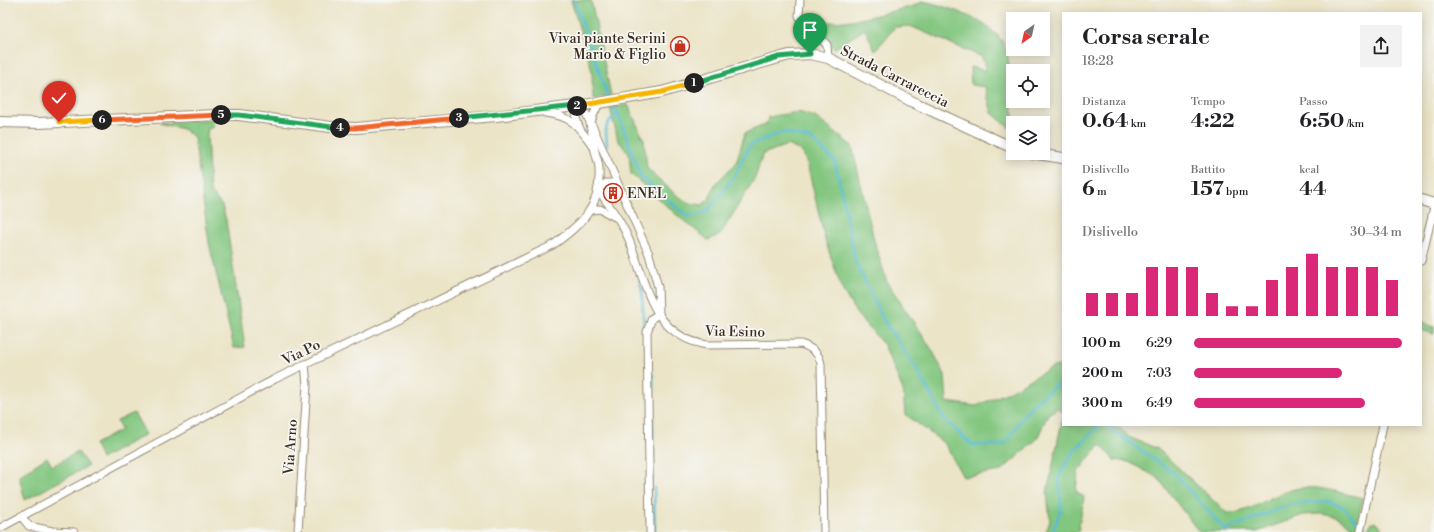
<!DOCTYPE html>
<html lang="it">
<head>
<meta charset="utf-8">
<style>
  :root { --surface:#fff; --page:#f2f2f2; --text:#202124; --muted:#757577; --accent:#db2777 }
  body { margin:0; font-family:"Libre Bodoni",serif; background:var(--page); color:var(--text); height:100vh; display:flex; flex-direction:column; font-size:15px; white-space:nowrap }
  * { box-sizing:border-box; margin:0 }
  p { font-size:13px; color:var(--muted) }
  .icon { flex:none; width:22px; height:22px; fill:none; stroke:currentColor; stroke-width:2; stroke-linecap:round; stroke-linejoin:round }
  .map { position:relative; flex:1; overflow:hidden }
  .sheet { position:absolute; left:1062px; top:12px; width:360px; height:414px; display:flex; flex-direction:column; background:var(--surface); border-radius:0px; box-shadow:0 2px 10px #0003 }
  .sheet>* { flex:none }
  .needle { width:26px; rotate:213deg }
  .buttons { position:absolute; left:1006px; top:12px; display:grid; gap:8px }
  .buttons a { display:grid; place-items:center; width:44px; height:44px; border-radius:0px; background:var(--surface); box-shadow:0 2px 10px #0003; font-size:20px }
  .pin { position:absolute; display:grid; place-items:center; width:34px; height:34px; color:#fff; margin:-41px -17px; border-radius:50% 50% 50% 0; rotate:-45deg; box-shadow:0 0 4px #0007 }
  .pin .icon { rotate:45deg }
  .km { position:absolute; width:20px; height:20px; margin:-10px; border-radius:50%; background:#222; color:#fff; font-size:11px; line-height:20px; text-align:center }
  .round { display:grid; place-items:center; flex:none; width:42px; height:42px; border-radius:0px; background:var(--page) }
  .headline { display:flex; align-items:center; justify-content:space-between; height:68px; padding:0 20px }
  h1 { font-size:22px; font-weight:700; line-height:30px }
  .stats { display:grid; grid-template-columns:repeat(3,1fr); gap:6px; height:68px; padding:4px 20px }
  .stats div { display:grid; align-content:center }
  .stats b { font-size:20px; font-weight:700 }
  .stats small { font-size:11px; font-weight:400 }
  .stats p { font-size:11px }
  .chart { height:112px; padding:8px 20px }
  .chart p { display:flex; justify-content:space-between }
  .chart svg { width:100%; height:72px; margin-top:4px; stroke:var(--accent); stroke-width:6 }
  ul { padding:0 20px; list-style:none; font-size:13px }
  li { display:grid; grid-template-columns:64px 48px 1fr; align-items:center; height:30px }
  li i { height:10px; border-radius:5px; background:var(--accent) }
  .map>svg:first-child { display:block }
  .green { fill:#82c67f; stroke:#5e784e }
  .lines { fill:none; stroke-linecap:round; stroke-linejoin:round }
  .stream { stroke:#58bcd7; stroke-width:2.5 }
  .minor-casing { stroke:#938772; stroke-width:9 }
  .secondary-casing { stroke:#938772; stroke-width:12 }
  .minor { stroke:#fff; stroke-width:7 }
  .secondary { stroke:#fff; stroke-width:10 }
  .split-1-casing { stroke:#fff; stroke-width:8 }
  .split-2-casing { stroke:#fff; stroke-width:8 }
  .split-3-casing { stroke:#fff; stroke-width:8 }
  .split-4-casing { stroke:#fff; stroke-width:8 }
  .split-5-casing { stroke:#fff; stroke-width:8 }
  .split-6-casing { stroke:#fff; stroke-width:8 }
  .split-7-casing { stroke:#fff; stroke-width:8 }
  .split-1 { stroke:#22a559; stroke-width:5 }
  .split-2 { stroke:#f5b400; stroke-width:5 }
  .split-3 { stroke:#22a559; stroke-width:5 }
  .split-4 { stroke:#f0652b; stroke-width:5 }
  .split-5 { stroke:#22a559; stroke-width:5 }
  .split-6 { stroke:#f0652b; stroke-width:5 }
  .split-7 { stroke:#f5b400; stroke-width:5 }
  .labels { text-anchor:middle; stroke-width:3.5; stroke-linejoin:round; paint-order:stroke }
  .poi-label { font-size:14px; fill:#3b2a1e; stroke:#f6f6f2; text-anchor:end }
  .street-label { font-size:14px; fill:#3b2a1e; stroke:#f6f6f2 }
</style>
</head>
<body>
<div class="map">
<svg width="1434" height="532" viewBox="0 0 1434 532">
  <rect width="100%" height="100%" fill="#f6f6f2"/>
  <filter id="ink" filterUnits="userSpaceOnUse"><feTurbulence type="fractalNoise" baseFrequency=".025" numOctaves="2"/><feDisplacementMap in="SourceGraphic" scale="8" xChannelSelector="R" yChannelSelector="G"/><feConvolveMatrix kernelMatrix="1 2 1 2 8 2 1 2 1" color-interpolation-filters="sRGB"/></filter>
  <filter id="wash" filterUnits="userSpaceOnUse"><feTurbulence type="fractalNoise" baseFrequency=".012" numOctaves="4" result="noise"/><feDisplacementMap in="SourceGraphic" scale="16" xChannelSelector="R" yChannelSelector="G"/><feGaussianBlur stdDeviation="0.9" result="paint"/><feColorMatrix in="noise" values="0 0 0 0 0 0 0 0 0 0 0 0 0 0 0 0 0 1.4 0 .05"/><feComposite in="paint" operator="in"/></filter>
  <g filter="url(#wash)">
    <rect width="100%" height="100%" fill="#ebe4c7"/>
    <!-- green -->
    <g class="green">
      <polygon points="571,0 591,0 611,95 593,99 592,71"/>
      <path d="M 923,1 C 949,7 1000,23 1007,52 C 1012,75 1011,100 1014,123 L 1013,131 L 992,113 L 985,87 L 971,85 L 970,67 L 986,71 L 982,57 L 910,26 L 895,27 L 875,51 L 865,29 L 834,49 L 810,22 L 836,22 L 860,19 L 914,6 Z"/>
      <polygon points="628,105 644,140 647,168 675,194 689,203 702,205 709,199 715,184 736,163 745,133 767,124 768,117 798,112 815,117 852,146 874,240 887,282 932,350 945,375 947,402 976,406 1006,393 1053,367 1063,365 1063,413 1058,408 1048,414 1037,439 1001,471 963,477 945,444 905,414 903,390 884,345 856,313 842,289 825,240 807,163 801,151 787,145 763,154 755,178 720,235 708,240 678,216 631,174 629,154 618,140 610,108"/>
      <polygon points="213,119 214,127 208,129 207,134 210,191 222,206 226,220 245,347 234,348 209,243 194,137 183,129 159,123"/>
      <polygon points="1421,319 1424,323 1434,327 1434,334 1421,330"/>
      <polygon points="134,413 146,434 101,459 95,444 121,430 117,421"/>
      <path d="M 1063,416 L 1063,425 L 1117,425 L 1129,437 L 1158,449 L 1227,513 C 1249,514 1267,497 1288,491 C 1312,482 1339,493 1363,498 L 1356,529 L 1338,517 L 1321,514 L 1303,515 L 1257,532 L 1199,532 L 1158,478 L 1129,462 L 1114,460 L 1100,444 L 1078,472 L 1076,491 L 1084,497 L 1078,532 L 1046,532 L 1050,521 L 1047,493 Z"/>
      <polygon points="78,452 88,466 25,500 19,476 47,457 52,466"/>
      <polygon points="1374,522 1381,526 1382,532 1368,532 1370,525"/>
    </g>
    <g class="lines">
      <!-- stream -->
      <g class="stream">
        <polyline points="574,0 609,99"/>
        <polyline points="611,103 618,113 641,177 688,217 707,212 735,175 750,145 782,132 811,139 835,161 856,263 884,321 915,366 944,419 972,445 1004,445 1028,409 1057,384 1063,387"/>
        <path d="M 607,145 C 605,127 604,125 618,113"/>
        <polyline points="640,280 642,291 644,333"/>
        <polyline points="653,375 653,479"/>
        <polyline points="1105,425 1176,475 1225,530 1289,505 1328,501 1343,507 1357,522 1371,532"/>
        <polyline points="654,488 655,532"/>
        <polyline points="1053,532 1061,509 1059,476 1074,451 1100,425"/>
      </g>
    </g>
  </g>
  <g filter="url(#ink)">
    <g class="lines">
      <!-- minor casing -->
      <g class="minor-casing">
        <g id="minor">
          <polyline points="800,0 799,16 827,45 828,58"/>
          <polyline points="599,103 593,116 591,123 649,254 658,287 659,314"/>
          <path d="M 545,113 C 572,116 578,126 593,146"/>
          <path d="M 598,189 C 607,203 619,218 626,233 C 647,278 647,335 707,345 L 801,344 C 812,348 819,353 821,364 L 824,532"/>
          <polyline points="598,189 606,183 614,183 618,186"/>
          <polyline points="591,210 600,209 615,217"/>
          <polyline points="1421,261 1434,207"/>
          <polyline points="21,516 29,526 52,531 74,532"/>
          <path d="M 0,528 L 275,379 L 553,245 C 581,224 601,208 599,170 C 599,162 595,154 594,146 C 591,130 592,118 580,106 C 574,114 576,120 580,129"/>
          <polyline points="298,532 307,385 305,364"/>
          <polyline points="650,532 647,332 652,318 659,314"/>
          <polyline points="1360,532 1383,425"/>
        </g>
      </g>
      <!-- secondary casing -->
      <g class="secondary-casing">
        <g id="secondary">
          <polyline points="0,122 39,123 217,115 239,115 331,127 356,128 496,116 599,103 662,92 789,55 810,54 828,58 913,102 1013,148"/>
          <polyline points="1031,153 1063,158"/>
          <polyline points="1421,200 1434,204"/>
        </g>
      </g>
      <!-- minor -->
      <use href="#minor" class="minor"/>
      <!-- secondary -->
      <use href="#secondary" class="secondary"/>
    </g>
  </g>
  <g class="lines" filter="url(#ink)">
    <!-- split-1 casing -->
    <g class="split-1-casing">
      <polyline id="split-1" points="694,83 779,57 810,54"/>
    </g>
    <!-- split-2 casing -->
    <g class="split-2-casing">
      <polyline id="split-2" points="577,106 662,92 694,83"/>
    </g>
    <!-- split-3 casing -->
    <g class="split-3-casing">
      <polyline id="split-3" points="459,118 577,106"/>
    </g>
    <!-- split-4 casing -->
    <g class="split-4-casing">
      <polyline id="split-4" points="340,128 356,128 459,118"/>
    </g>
    <!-- split-5 casing -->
    <g class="split-5-casing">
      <polyline id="split-5" points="221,115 239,115 340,128"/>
    </g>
    <!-- split-6 casing -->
    <g class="split-6-casing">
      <polyline id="split-6" points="102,120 221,115"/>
    </g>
    <!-- split-7 casing -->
    <g class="split-7-casing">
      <polyline id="split-7" points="59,122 102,120"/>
    </g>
    <!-- split-1 -->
    <use href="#split-1" class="split-1"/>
    <!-- split-2 -->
    <use href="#split-2" class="split-2"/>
    <!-- split-3 -->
    <use href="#split-3" class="split-3"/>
    <!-- split-4 -->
    <use href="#split-4" class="split-4"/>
    <!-- split-5 -->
    <use href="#split-5" class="split-5"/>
    <!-- split-6 -->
    <use href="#split-6" class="split-6"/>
    <!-- split-7 -->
    <use href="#split-7" class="split-7"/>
  </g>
  <!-- icons -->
  <defs>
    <g id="shop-ring" transform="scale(1)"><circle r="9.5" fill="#f6f6f2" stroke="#c8321e" stroke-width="1.5"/><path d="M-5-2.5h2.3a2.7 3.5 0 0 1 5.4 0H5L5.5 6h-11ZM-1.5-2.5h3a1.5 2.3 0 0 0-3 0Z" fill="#c8321e"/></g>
    <g id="building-ring" transform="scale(1)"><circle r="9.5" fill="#f6f6f2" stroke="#c8321e" stroke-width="1.5"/><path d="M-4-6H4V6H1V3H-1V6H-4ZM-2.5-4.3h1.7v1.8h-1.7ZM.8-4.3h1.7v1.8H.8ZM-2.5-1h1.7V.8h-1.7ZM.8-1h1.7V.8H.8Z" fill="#c8321e"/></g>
  </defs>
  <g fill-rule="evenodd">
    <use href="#shop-ring" x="680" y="46"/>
    <use href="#building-ring" x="613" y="193"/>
  </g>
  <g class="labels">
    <!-- poi labels -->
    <g class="poi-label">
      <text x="666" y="43">Vivai piante Serini<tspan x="666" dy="16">Mario &amp; Figlio</tspan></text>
      <text x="627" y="198" text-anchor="start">ENEL</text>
    </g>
    <!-- street labels -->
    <g class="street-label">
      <text transform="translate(895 76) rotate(27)" y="5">Strada Carrareccia</text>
      <text transform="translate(735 331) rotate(1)" y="5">Via Esino</text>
      <text transform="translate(301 352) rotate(-26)" y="5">Via Po</text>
      <text transform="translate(290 447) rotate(-86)" y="5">Via Arno</text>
    </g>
  </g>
</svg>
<div class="buttons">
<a><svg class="needle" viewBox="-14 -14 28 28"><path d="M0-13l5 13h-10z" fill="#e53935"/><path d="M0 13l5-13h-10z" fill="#757577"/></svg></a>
<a><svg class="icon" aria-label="locate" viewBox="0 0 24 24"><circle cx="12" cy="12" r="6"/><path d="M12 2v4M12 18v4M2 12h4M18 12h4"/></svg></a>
<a><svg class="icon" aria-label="layers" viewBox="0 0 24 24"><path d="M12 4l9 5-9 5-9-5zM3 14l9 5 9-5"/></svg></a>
</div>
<div class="pin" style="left:810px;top:54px;background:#1e9e55"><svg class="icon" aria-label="arrive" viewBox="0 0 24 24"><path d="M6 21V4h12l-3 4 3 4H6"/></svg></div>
<div class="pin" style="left:59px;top:122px;background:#d93025"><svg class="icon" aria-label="check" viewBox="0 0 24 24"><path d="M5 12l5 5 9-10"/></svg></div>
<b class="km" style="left:694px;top:83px">1</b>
<b class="km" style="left:577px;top:106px">2</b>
<b class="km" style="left:459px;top:118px">3</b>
<b class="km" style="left:340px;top:128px">4</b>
<b class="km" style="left:221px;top:115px">5</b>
<b class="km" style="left:102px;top:120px">6</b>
<section class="sheet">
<div class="headline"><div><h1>Corsa serale</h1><p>18:28</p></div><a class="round"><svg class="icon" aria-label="share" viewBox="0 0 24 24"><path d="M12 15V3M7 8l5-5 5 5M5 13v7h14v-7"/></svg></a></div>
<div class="stats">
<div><p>Distanza</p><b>0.64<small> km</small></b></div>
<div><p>Tempo</p><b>4:22</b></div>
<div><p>Passo</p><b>6:50<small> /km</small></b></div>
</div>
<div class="stats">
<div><p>Dislivello</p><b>6<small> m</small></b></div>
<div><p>Battito</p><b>157<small> bpm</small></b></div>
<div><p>kcal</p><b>44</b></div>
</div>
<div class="chart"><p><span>Dislivello</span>30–34 m</p>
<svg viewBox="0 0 160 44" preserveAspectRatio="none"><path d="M5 44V30M15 44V30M25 44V30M35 44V14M45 44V14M55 44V14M65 44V30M75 44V38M85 44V38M95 44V22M105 44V14M115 44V6M125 44V14M135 44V14M145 44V14M155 44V22"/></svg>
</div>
<ul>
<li><b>100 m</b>6:29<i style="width:100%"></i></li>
<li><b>200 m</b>7:03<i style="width:71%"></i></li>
<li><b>300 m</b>6:49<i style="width:82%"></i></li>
</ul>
</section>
</div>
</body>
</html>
